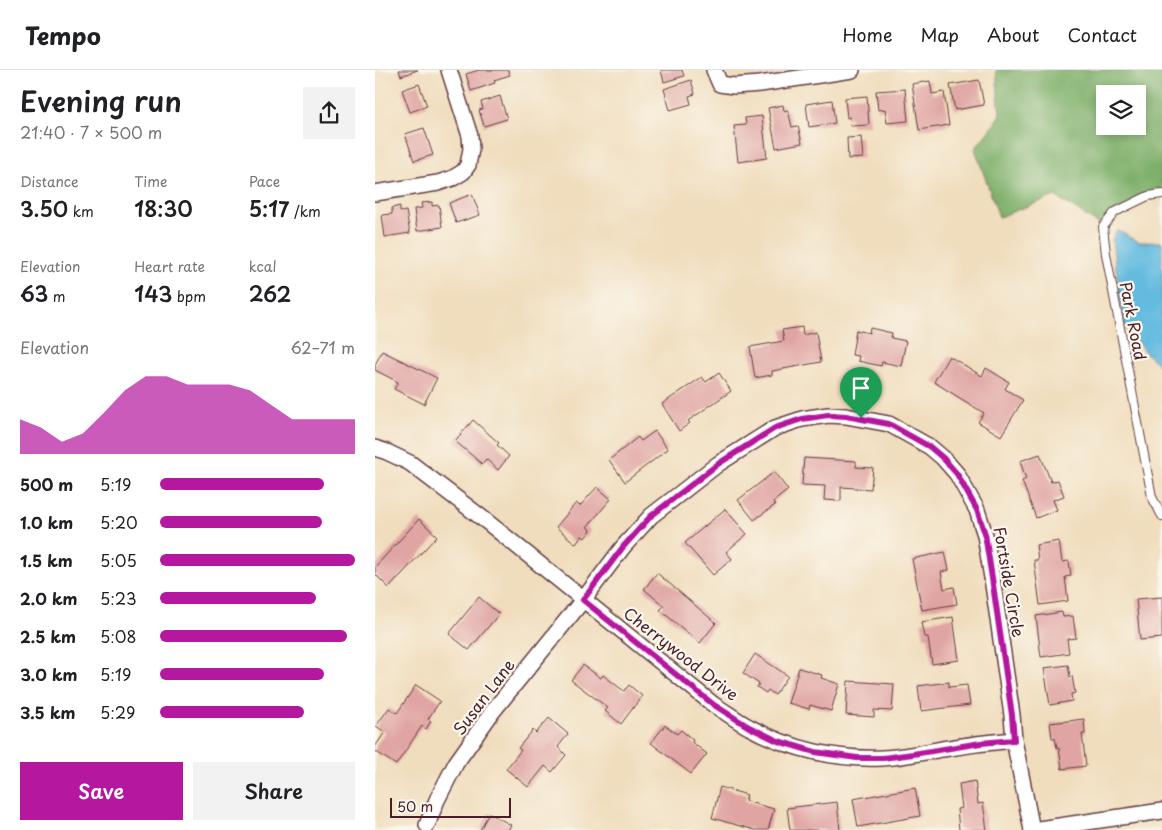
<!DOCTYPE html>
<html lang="en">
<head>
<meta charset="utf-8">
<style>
  :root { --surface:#fff; --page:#f2f2f2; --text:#202124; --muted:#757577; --line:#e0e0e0; --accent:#b5179e }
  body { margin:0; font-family:"Playpen Sans",sans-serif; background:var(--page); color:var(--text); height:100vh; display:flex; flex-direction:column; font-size:19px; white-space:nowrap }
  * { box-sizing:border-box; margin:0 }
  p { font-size:16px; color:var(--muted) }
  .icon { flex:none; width:28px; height:28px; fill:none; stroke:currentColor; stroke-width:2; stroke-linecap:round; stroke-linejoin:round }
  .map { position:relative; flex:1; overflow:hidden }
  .drawer { display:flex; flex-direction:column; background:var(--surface); width:375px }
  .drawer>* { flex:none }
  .controls { position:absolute; left:721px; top:15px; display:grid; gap:10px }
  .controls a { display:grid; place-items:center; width:50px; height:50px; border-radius:0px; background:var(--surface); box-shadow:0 2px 8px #0003; font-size:25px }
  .scale { position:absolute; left:15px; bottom:12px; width:121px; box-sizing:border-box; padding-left:5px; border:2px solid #4a1f2b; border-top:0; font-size:14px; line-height:18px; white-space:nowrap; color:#4a1f2b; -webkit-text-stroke:4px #fbf7ec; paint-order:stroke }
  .pin { position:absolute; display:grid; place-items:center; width:42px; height:42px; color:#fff; margin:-51px -21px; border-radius:50% 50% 50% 0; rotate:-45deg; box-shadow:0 0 5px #0007 }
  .pin .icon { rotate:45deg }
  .round { display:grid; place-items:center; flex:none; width:52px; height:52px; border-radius:0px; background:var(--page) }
  .overview { display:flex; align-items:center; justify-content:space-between; height:85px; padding:0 20px }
  h1 { font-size:28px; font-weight:600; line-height:38px }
  .stats { display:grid; grid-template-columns:repeat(3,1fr); gap:8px; height:85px; padding:5px 20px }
  .stats div { display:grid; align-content:center }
  .stats b { font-size:21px; font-weight:600 }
  .stats small { font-size:14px; font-weight:400 }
  .stats p { font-size:14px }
  .chart { height:140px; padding:10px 20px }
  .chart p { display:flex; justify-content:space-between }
  .chart svg { width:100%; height:90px; margin-top:5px; fill:var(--accent); opacity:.7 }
  .button { display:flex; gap:10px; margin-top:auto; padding:10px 20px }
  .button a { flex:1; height:58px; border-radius:0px; background:var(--accent); color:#fff; font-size:20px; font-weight:600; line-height:58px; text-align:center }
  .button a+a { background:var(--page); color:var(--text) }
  ul { padding:0 20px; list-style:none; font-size:16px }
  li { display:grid; grid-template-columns:80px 60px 1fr; align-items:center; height:38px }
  li i { height:12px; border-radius:6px; background:var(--accent) }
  header { display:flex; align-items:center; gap:30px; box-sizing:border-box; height:70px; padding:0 25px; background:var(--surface); border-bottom:1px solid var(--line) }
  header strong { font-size:24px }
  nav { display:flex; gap:28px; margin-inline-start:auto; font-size:18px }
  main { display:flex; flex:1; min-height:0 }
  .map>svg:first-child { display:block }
  .forest { fill:#7daf69; stroke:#64674a; fill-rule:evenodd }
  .water { fill:#63bbe0; stroke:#566d86 }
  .building { fill:#e0a5a3 }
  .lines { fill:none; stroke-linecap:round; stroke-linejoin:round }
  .lane-casing { stroke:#633c41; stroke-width:10 }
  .street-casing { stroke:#633c41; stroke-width:18 }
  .lane { stroke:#fff; stroke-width:8 }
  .street { stroke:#fff; stroke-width:15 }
  .route-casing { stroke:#fff; stroke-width:10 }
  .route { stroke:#b5179e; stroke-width:6 }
  .labels { text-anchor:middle; stroke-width:4.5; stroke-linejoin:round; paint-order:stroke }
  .street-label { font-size:16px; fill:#4a1f2b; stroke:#fbf7ec }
</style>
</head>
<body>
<header>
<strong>Tempo</strong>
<nav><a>Home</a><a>Map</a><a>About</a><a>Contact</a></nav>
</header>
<main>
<section class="drawer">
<div class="overview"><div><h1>Evening run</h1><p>21:40 · 7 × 500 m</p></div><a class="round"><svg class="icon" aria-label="share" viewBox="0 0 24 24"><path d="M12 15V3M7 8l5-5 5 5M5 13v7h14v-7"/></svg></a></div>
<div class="stats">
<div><p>Distance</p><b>3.50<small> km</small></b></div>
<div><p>Time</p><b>18:30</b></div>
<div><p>Pace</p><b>5:17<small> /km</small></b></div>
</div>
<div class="stats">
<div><p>Elevation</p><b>63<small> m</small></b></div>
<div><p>Heart rate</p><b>143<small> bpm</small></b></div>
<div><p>kcal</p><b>262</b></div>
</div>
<div class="chart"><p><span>Elevation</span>62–71 m</p>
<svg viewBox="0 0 160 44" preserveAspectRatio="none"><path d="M0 44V27L10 31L20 38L30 34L40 24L50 13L60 6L70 6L80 10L90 10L100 10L110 13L120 20L130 27L140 27L150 27L160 27V44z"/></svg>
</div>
<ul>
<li><b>500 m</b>5:19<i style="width:84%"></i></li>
<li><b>1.0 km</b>5:20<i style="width:83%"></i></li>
<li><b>1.5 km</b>5:05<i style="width:100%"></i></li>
<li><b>2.0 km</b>5:23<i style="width:80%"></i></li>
<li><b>2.5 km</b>5:08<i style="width:96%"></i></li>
<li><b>3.0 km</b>5:19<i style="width:84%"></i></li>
<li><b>3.5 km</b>5:29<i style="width:74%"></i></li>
</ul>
<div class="button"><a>Save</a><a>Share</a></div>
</section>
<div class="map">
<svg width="787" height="760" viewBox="0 0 787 760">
  <rect width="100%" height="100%" fill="#fbf7ec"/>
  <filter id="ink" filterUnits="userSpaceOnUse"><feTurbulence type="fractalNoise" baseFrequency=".02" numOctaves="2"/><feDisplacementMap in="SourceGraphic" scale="10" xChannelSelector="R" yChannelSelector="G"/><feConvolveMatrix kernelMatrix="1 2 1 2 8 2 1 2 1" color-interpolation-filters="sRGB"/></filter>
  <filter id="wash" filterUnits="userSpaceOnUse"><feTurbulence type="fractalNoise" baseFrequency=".0096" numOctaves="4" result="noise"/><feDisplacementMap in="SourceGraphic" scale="20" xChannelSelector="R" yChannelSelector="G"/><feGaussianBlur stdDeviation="1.12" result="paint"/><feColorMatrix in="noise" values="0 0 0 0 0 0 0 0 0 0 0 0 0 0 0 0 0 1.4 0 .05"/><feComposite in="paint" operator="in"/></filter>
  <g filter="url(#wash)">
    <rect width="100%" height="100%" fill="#f0ddbd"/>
    <!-- forest -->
    <path class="forest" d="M 621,0 L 787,0 L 787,124 L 740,142 L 728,157 L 680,126 L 624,147 L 600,79 L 625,46 ZM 730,24 L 762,24 L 762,56 L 730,56 Z"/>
    <!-- water -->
    <polygon class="water" points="742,160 764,172 787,172 787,298 770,282 749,254 737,170"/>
    <g id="blocks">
      <!-- building -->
      <g class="building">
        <polygon points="24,0 43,0 26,6"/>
        <polygon points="104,0 133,0 135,5 119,10 120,13 96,21 91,4"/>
        <polygon points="286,0 307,0 309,6 289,12"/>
        <polygon points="316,10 320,24 314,26 316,34 295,40 289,19"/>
        <polygon points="604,10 609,35 580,40 575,15"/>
        <polygon points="555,11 557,24 569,22 574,55 544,60 537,14"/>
        <polygon points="44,14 52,36 35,42 27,20"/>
        <polygon points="530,19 533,51 512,53 510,39 503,40 501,21"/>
        <polygon points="125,26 132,49 109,56 104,40 108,39 106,32"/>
        <polygon points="492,26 494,55 476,56 475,47 472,48 470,28"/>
        <polygon points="457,30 460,53 434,57 431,34"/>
        <polygon points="408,35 409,41 413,40 417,57 423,56 427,73 401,78 393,38"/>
        <polygon points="387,46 392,88 363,92 359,56 371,55 370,48"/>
        <polygon points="49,58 58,85 39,91 30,64"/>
        <polygon points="486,67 488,88 473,89 472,68"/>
        <polygon points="97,124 105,145 81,153 74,133"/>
        <polygon points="57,132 57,136 64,135 67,157 42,161 39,139 47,138 46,133"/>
        <polygon points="25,136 25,142 31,141 35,163 10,167 7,145 17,144 17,138"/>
        <polygon points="427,257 428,265 441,262 446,292 397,301 397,305 380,308 375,277 409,271 407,260"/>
        <polygon points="495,258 517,263 516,268 531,271 526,296 507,292 506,296 483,291 484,286 477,285 481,260 494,263"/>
        <polygon points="7,281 62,308 49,334 19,319 23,312 0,300 0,295"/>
        <polygon points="574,286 607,306 611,298 634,312 630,319 648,330 626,366 603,352 609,343 559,312"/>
        <polygon points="344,303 356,321 313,351 315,353 304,361 287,334 327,307 331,312"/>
        <polygon points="98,350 124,373 122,375 134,386 123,400 111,389 107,394 80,371"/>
        <polygon points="280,361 293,379 250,412 234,390 263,367 266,371"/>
        <polygon points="665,384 676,412 683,410 689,426 678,430 682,440 661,448 647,411 651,409 645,391"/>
        <polygon points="429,388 481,391 481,397 498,398 496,419 466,417 466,431 449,430 450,416 427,415"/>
        <polygon points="399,402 413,420 398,432 400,435 379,450 363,430"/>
        <polygon points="222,417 236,429 212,457 216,460 210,468 207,466 201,474 181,457 201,433 205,436"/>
        <polygon points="350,439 372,464 351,482 357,489 338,505 310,473"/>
        <polygon points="44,449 62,466 14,518 0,504 0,497"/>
        <polygon points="684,471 687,492 694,491 696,506 690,507 693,531 665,535 659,490 663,490 661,475"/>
        <polygon points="570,482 574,500 566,502 569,519 579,517 582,534 547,540 537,489"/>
        <polygon points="282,503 341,553 325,573 285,540 289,536 269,519"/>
        <polygon points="104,527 124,544 94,580 74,564"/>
        <polygon points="787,527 787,568 765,570 761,529"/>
        <polygon points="687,542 688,547 698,546 701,568 692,569 694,583 666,587 661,546"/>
        <polygon points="578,547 584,590 557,594 553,567 549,567 546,552"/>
        <polygon points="380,584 413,606 400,625 393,620 391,623 382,617 384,614 368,603"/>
        <polygon points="208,595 226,608 228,605 249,621 254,615 267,626 246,654 230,641 233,638 196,610"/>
        <polygon points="693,595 695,607 697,606 700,623 696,624 697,631 675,635 669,598"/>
        <polygon points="424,598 447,605 446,608 464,614 456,641 435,635 434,639 413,633"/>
        <polygon points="473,611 519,614 517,641 499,640 499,647 471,645"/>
        <polygon points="574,612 574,617 592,615 595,635 546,641 543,616"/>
        <polygon points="41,615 65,631 53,649 56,651 51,659 47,656 21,695 0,681 0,677 10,662 1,656 14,638 22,643"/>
        <polygon points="174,648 193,664 183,677 191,685 177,702 170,696 153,717 131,699 146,680 143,678 158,660 161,663"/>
        <polygon points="709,649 710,664 707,664 711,696 687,699 684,678 682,678 680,668 677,668 675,653"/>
        <polygon points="290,655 302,664 306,660 318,670 317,672 332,684 316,704 276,673"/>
        <polygon points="600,711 603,734 608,733 612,760 584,760 582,739 587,738 584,714"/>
        <polygon points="345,717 372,725 370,731 399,739 393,760 380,760 337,748"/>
        <polygon points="540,718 545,746 483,757 478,729"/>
        <polygon points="462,732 465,760 415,760 412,738"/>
        <polygon points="114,743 136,755 133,760 105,760"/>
      </g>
    </g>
  </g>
  <g filter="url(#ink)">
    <use href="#blocks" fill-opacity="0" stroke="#633c41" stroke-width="1"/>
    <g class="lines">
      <!-- lane casing -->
      <g class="lane-casing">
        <polyline id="lane" points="787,124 773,126 740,142 728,157 731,184 777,427 787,446"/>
      </g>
      <!-- street casing -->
      <g class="street-casing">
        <g id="street">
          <polyline points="339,0 345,14 359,16 385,14 477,0"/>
          <polyline points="0,123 63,113 78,108 88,102 93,95 96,79 95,66 74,0"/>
          <path d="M 0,378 L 12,382 L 35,393 L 111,451 L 339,635 C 351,642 362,651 374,657 C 414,679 462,690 507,688 C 527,687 547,683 567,679 C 591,675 615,672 639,670"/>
          <polyline points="52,755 62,730 81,693 118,641 208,530 248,477 276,446 343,394 400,358 427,349 453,345 471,346 514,354 555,377 568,388 582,404 602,440 610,465 617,508 637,645 639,670 657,760"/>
          <polyline points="657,760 787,741"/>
        </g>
      </g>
      <!-- lane -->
      <use href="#lane" class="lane"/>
      <!-- street -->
      <use href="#street" class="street"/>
    </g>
  </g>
  <g class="lines" filter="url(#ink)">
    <!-- route casing -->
    <g class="route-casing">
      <polygon id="route" points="453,345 471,346 514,354 555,377 568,388 582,404 602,440 610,464 617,508 637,645 639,670 606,673 538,684 508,688 482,688 440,682 403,671 374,657 339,635 208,530 248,477 276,446 343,394 400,358 427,349"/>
    </g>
    <!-- route -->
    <use href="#route" class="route"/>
  </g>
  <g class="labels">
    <!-- street labels -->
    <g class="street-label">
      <text transform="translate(758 251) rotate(79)" y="6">Park Road</text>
      <text transform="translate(634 512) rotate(80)" y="6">Fortside Circle</text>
      <text transform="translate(306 584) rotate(38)" y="6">Cherrywood Drive</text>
      <text transform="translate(109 627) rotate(-53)" y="6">Susan Lane</text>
    </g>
  </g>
</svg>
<div class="controls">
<a><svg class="icon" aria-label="layers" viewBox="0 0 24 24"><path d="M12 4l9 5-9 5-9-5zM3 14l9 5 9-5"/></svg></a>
</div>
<div class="scale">50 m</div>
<div class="pin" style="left:486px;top:348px;background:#1e9e55"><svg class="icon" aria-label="arrive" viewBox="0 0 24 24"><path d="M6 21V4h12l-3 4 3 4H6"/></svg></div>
</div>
</main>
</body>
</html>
